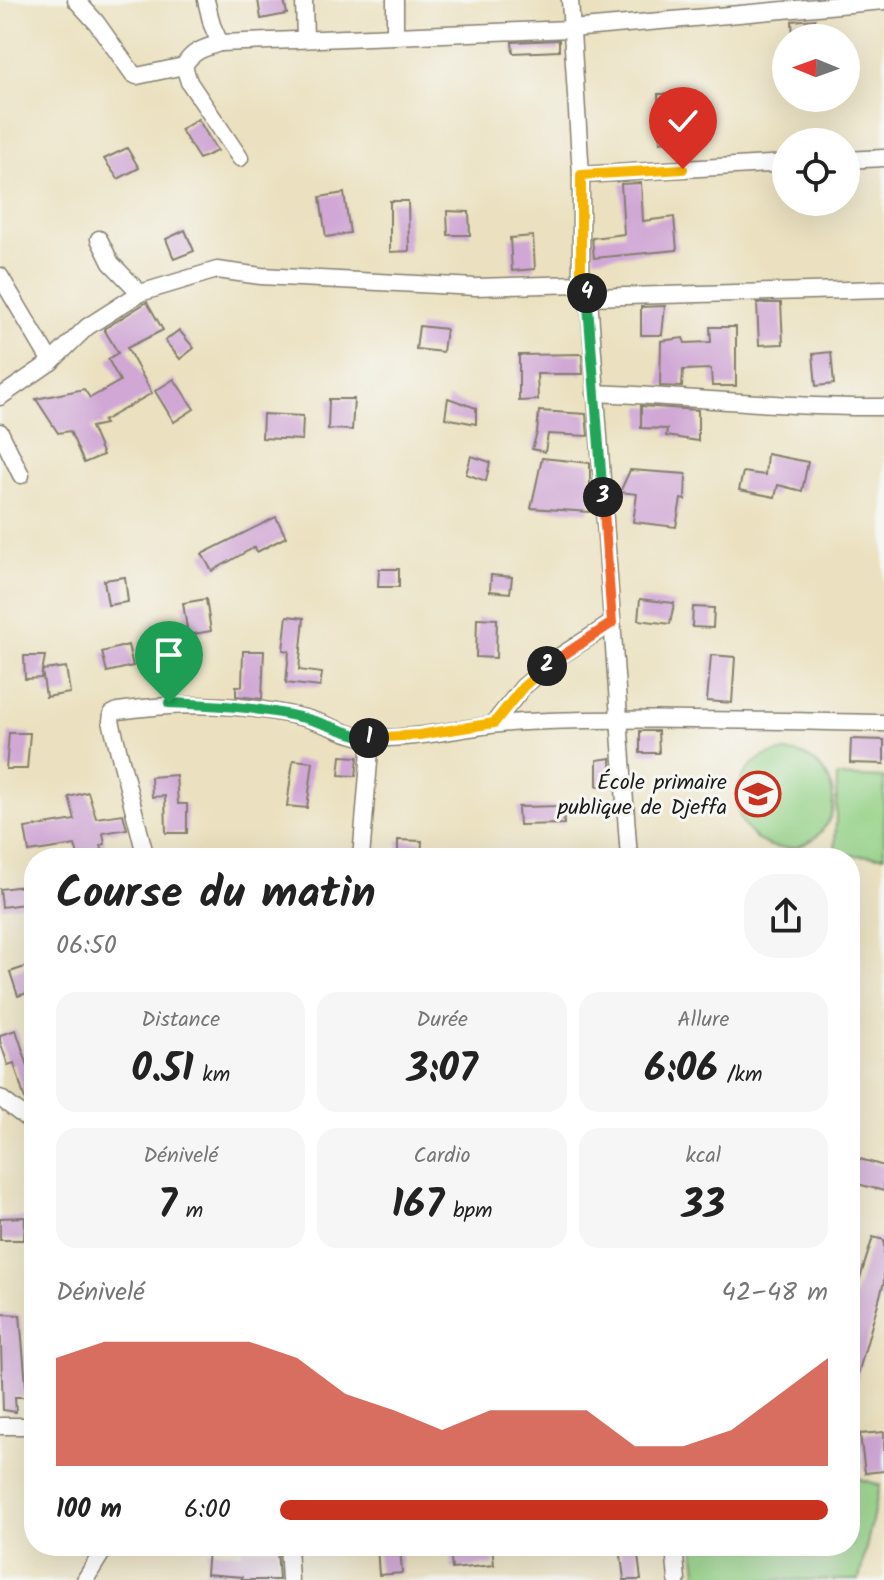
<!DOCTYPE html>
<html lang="fr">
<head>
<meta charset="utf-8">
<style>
  :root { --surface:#fff; --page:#f6f6f6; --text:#222; --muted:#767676; --accent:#c8321e }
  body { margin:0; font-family:Kalam,sans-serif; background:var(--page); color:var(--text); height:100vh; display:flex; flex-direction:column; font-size:30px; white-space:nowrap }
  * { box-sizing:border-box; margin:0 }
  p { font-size:26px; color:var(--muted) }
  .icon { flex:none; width:44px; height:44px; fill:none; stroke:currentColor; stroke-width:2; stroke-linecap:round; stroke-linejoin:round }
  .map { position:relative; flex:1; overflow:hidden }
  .drawer { position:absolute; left:24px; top:848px; width:836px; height:708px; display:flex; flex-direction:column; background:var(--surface); border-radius:32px; box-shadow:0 8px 32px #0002 }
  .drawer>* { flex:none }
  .needle { width:52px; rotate:271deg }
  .controls { position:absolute; left:772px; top:24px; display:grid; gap:16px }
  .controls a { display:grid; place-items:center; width:88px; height:88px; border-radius:50%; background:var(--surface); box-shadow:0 8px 32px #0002; font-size:40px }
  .pin { position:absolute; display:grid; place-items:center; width:68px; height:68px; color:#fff; margin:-82px -34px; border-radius:50% 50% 50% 0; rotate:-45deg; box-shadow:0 0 8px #0007 }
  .pin .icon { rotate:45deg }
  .km { position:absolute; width:40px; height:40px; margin:-20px; border-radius:50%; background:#222; color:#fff; font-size:22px; line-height:40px; text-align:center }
  .round { display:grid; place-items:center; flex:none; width:84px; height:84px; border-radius:32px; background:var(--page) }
  .head { display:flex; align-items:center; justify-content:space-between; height:136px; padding:0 32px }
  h1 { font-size:44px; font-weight:800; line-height:60px }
  .metrics { display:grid; grid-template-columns:repeat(3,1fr); gap:12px; height:136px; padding:8px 32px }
  .metrics div { display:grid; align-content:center; border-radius:20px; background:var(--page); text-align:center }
  .metrics b { font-size:40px; font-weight:800 }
  .metrics small { font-size:22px; font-weight:400 }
  .metrics p { font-size:22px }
  .chart { height:224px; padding:16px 32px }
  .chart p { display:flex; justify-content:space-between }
  .chart svg { width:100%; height:144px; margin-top:8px; fill:var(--accent); opacity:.7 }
  ul { padding:0 32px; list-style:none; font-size:26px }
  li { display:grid; grid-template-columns:128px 96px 1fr; align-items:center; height:60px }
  li i { height:20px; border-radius:10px; background:var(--accent) }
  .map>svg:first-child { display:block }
  .green { fill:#94d187; stroke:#587652; stroke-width:2 }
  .building { fill:#d0a7d5 }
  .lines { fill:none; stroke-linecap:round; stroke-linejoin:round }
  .minor-casing { stroke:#847e6e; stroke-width:19 }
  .minor { stroke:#fff; stroke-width:16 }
  .split-1-casing { stroke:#fff; stroke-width:16 }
  .split-2-casing { stroke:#fff; stroke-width:16 }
  .split-3-casing { stroke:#fff; stroke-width:16 }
  .split-4-casing { stroke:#fff; stroke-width:16 }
  .split-5-casing { stroke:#fff; stroke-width:16 }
  .split-1 { stroke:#22a559; stroke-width:10 }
  .split-2 { stroke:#f5b400; stroke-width:10 }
  .split-3 { stroke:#f0652b; stroke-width:10 }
  .split-4 { stroke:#22a559; stroke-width:10 }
  .split-5 { stroke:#f5b400; stroke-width:10 }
  .labels { text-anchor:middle; stroke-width:6; stroke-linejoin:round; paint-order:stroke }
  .poi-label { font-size:22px; fill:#1c1c1c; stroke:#f6f6f2; text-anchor:end }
</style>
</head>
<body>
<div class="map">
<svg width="884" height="1580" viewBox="0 0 884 1580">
  <rect width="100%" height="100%" fill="#f6f6f2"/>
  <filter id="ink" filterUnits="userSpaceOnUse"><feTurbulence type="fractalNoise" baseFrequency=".0125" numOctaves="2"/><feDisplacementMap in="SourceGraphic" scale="16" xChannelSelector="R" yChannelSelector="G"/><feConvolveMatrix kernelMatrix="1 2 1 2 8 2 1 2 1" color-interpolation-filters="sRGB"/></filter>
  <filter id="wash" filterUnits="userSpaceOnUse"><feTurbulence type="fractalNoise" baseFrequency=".006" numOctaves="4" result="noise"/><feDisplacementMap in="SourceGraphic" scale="32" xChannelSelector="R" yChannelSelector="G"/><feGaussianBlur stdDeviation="1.8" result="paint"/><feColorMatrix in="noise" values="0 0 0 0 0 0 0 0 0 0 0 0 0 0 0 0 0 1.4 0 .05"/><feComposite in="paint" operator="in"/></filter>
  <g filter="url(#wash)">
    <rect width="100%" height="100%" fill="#ebe1c0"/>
    <!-- green -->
    <g class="green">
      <circle cx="785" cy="800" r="48"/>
      <polygon points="837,776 884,778 884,856 835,855"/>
      <polygon points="850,1476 880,1485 859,1580 698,1580 694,1546 850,1546"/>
    </g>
    <g id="blocks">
      <!-- building -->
      <g class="building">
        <polygon points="258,0 284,0 287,14 261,19"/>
        <polygon points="815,19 817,38 793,38 792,21"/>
        <polygon points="559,40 559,51 513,53 512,42"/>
        <polygon points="658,94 675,94 677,140 660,142"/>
        <polygon points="198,119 217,151 199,159 181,130"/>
        <polygon points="127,148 139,168 118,179 104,159"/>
        <polygon points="641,183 643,221 674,217 677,250 594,258 592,238 624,234 621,184"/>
        <polygon points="344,193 350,233 326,237 320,197"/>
        <polygon points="390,201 408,201 409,251 390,252"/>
        <polygon points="447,211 469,212 470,235 448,235"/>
        <polygon points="185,230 194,251 174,259 166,239"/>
        <polygon points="533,236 535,269 512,271 510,238"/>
        <polygon points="147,302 163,330 127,348 152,393 103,421 105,424 91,427 103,455 84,463 70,431 58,433 36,399 84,389 90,398 120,381 108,359 118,353 104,329"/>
        <polygon points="757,303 781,303 783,344 759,345"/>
        <polygon points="665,306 662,335 641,335 641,307"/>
        <polygon points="419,326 446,329 443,352 416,349"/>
        <polygon points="710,327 736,327 736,386 712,386 711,369 683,370 682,387 660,386 661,341 683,338 685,343 711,342"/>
        <polygon points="179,330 194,348 180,359 165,341"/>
        <polygon points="831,352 834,384 816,386 813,354"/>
        <polygon points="582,354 583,374 537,374 538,400 519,401 519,355"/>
        <polygon points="174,379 194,409 174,422 155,391"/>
        <polygon points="448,398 476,408 476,424 445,418"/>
        <polygon points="329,399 354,399 352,430 328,429"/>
        <polygon points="641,406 698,410 698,441 666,436 667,429 641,428"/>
        <polygon points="539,411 586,414 588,436 548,434 545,452 532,449 537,433"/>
        <polygon points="263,414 303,416 302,440 262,438"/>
        <polygon points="767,454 808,462 802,491 778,485 775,497 739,490 743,472 765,475"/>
        <polygon points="471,456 490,462 486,481 466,474"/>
        <polygon points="542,458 590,463 590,512 531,508"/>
        <polygon points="630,470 686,474 685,500 681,499 676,527 633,522 637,494 620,492"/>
        <polygon points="276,517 286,537 257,552 255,547 212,571 202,554"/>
        <polygon points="379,569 399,569 399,587 378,587"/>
        <polygon points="491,575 512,577 510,593 490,591"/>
        <polygon points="125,577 128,602 108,605 104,580"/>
        <polygon points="206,599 211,631 188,635 183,603"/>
        <polygon points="640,599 674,603 670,624 638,620"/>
        <polygon points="693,607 714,608 713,628 692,627"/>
        <polygon points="287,616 304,618 299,670 322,673 320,687 286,683 289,651 283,650"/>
        <polygon points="477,618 497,619 496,658 476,657"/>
        <polygon points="128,645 133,666 107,672 102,652"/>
        <polygon points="243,651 264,651 262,699 236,696 236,686 242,686"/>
        <polygon points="711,655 735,657 732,703 707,701"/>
        <polygon points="24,656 45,656 41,678 25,679"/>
        <rect x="161" y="658" width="24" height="22"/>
        <polygon points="66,667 70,693 46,697 42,670"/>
        <polygon points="640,731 658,731 659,753 640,753"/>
        <polygon points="9,733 30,733 27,769 6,769"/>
        <polygon points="851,739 884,740 884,764 850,763"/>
        <polygon points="341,756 358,757 356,776 339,775"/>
        <polygon points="611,758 612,785 597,786 597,760"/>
        <polygon points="293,760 313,762 307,808 287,806"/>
        <polygon points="176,775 178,804 187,804 187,833 166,833 165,796 152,797 151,777"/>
        <polygon points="88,792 96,818 123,814 127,829 103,833 105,844 101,845 104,858 79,858 75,845 29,852 25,828 75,820 69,797"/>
        <polygon points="563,806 564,824 519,825 518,807"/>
        <polygon points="398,840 422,841 421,858 398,858"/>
        <polygon points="23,886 25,904 2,907 0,889"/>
        <polygon points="34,964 34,991 18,996 10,972"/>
        <polygon points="16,1030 29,1069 34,1067 34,1097 25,1100 14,1063 8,1065 0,1041 0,1035"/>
        <polygon points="850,1156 884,1166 884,1191 850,1182"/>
        <polygon points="25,1217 24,1240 0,1240 0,1218"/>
        <polygon points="873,1237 884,1240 884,1282 853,1392 850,1391 850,1310"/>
        <polygon points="0,1314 20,1315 27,1397 15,1397 16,1412 3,1410"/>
        <polygon points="884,1432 884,1471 865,1473 860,1434"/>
        <polygon points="377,1546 400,1546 402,1573 379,1575"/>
        <polygon points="479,1546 492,1546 494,1565 452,1569 450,1549"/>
        <polygon points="637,1546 641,1580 624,1580 620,1547"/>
        <polygon points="242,1548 277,1548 279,1580 242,1580 242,1577 206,1574 208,1550 242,1553"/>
      </g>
    </g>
  </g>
  <g filter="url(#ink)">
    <use href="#blocks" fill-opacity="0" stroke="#847e6e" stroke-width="2"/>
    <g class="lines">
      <!-- minor casing -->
      <g class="minor-casing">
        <g id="minor">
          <polyline points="76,0 96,22 133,74 137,76 184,66"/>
          <polyline points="206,0 212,25 220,43"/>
          <polyline points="304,0 305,39"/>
          <polyline points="395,0 395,36"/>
          <polyline points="570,0 581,175 581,284 589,297 629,858"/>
          <path d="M 240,158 L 189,82 L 184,66 C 192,51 204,48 220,43 L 571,29 L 884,1"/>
          <polyline points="846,160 884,158"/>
          <polyline points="581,175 786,163"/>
          <polyline points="99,239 111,263 140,293"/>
          <polyline points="0,276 51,362"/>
          <polyline points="589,297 884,289"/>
          <path d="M 595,393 C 692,397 788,408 884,407"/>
          <polyline points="0,397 51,362 87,327 140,293 217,270 261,276 476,287 581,284"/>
          <polyline points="0,432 21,475"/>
          <polyline points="494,723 523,687 560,656 612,623"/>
          <path d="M 146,858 L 111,721 L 112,714 L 118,711 C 181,702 243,703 305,718 C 329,724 350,738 375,738 C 425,739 475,724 525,722 C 645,717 764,721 884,723"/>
          <polyline points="361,858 371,738"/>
          <polyline points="0,1098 34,1124"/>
          <polyline points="0,1426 34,1426"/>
          <polyline points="288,1546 290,1580"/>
          <polyline points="674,1546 677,1580"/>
          <polyline points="85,1580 106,1546"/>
        </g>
      </g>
      <!-- minor -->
      <use href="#minor" class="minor"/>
    </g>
  </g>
  <g class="lines" filter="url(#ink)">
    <!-- split-1 casing -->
    <g class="split-1-casing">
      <path id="split-1" d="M 169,703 C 215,705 259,707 304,718 C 326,723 346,734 369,738"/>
    </g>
    <!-- split-2 casing -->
    <g class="split-2-casing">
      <polyline id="split-2" points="369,738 419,735 494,723 523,687 547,666"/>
    </g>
    <!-- split-3 casing -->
    <g class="split-3-casing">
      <polyline id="split-3" points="547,666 612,623 603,497"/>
    </g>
    <!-- split-4 casing -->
    <g class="split-4-casing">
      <polyline id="split-4" points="587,293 603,497"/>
    </g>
    <!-- split-5 casing -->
    <g class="split-5-casing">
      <polyline id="split-5" points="587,293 581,284 581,175 683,169"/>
    </g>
    <!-- split-1 -->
    <use href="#split-1" class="split-1"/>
    <!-- split-2 -->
    <use href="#split-2" class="split-2"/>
    <!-- split-3 -->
    <use href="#split-3" class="split-3"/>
    <!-- split-4 -->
    <use href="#split-4" class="split-4"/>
    <!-- split-5 -->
    <use href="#split-5" class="split-5"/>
  </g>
  <!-- icons -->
  <defs>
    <g id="school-ring" transform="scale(2.3)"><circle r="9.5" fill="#f6f6f2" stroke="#c8321e" stroke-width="1.5"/><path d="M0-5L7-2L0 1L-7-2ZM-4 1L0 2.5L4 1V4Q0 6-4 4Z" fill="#c8321e"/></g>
  </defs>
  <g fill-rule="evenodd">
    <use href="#school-ring" x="758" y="794"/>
  </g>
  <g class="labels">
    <!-- poi labels -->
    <g class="poi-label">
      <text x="727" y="789">École primaire<tspan x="727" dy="25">publique de Djeffa</tspan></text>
    </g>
  </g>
</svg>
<div class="controls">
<a><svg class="needle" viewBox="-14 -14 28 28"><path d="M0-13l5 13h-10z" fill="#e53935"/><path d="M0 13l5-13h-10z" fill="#767676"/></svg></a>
<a><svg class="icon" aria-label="locate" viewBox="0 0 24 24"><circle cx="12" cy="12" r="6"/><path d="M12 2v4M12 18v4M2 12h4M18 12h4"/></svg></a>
</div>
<div class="pin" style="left:169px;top:703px;background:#1e9e55"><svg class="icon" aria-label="arrive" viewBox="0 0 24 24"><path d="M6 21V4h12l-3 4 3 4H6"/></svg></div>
<div class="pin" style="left:683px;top:169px;background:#d93025"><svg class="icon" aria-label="check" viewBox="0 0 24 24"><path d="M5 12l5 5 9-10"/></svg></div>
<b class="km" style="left:369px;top:738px">1</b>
<b class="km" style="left:547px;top:666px">2</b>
<b class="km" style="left:603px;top:497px">3</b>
<b class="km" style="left:587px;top:293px">4</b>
<section class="drawer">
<div class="head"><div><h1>Course du matin</h1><p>06:50</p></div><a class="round"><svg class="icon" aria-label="share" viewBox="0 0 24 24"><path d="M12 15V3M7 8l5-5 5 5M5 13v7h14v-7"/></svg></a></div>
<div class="metrics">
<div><p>Distance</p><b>0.51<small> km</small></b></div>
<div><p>Durée</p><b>3:07</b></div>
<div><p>Allure</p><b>6:06<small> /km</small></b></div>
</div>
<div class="metrics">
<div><p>Dénivelé</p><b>7<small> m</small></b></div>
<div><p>Cardio</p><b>167<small> bpm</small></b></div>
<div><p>kcal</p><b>33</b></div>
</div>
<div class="chart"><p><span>Dénivelé</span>42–48 m</p>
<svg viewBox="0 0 160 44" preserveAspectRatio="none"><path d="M0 44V11L10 6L20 6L30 6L40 6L50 11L60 22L70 27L80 33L90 27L100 27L110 27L120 38L130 38L140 33L150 22L160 11V44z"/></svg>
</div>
<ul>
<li><b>100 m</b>6:00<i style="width:100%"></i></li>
</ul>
</section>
</div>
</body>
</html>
